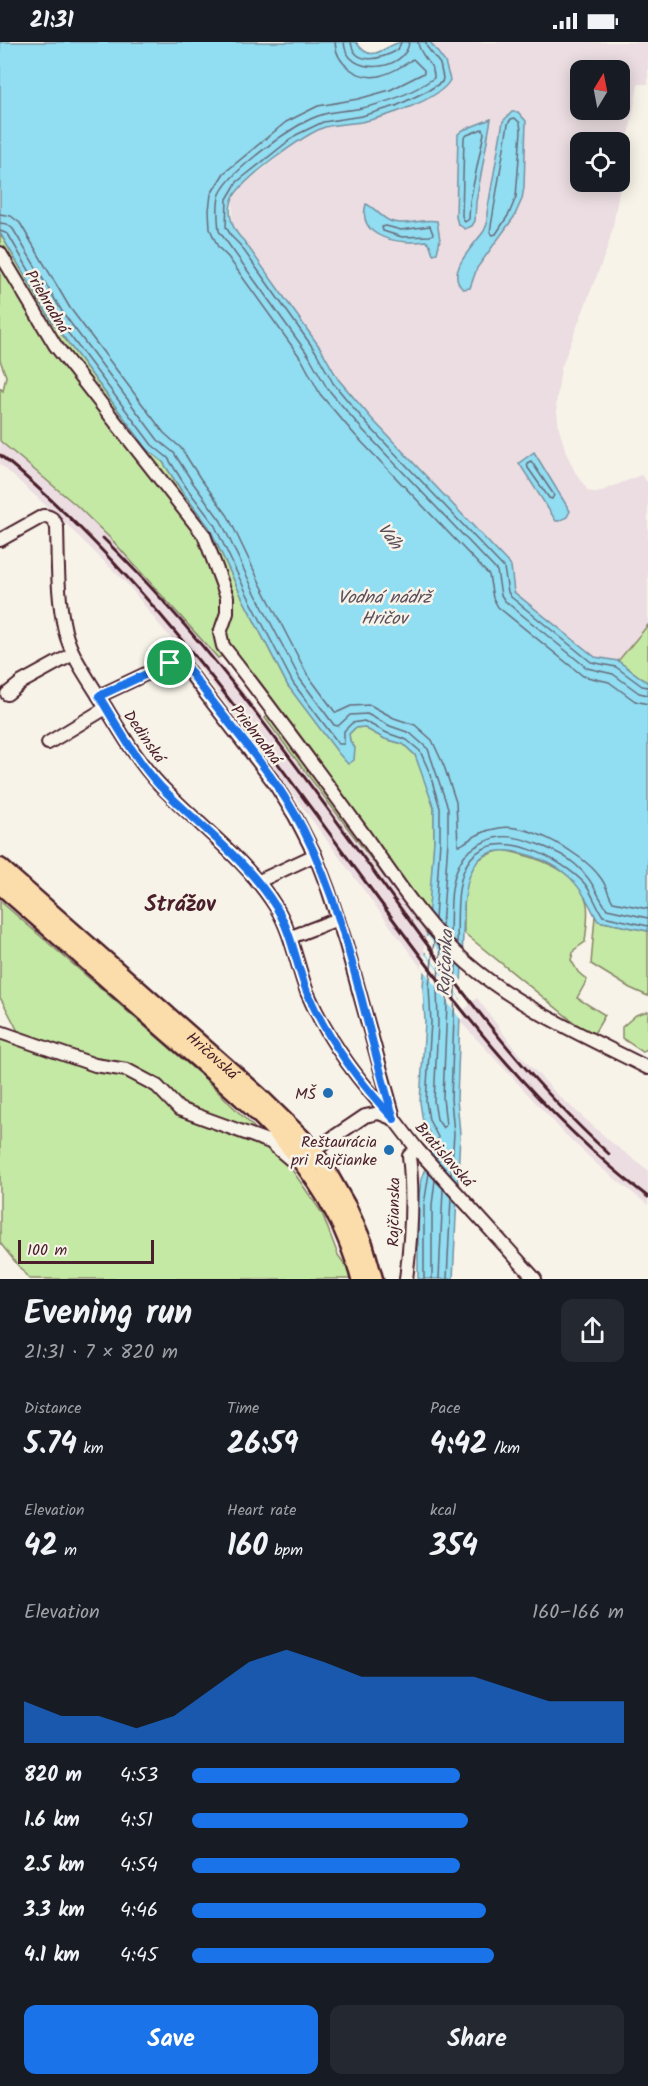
<!DOCTYPE html>
<html lang="en">
<head>
<meta charset="utf-8">
<style>
  :root { --surface:#171b24; --page:#242831; --text:#f1f3f6; --muted:#9ea1a6; --accent:#1a73e8 }
  body { margin:0; font-family:Kalam,sans-serif; background:var(--page); color:var(--text); height:100vh; display:flex; flex-direction:column; font-size:22px; white-space:nowrap }
  * { box-sizing:border-box; margin:0 }
  p { font-size:20px; color:var(--muted) }
  .icon { flex:none; width:33px; height:33px; fill:none; stroke:currentColor; stroke-width:2; stroke-linecap:round; stroke-linejoin:round }
  .map { position:relative; height:1237px; overflow:hidden }
  .drawer { display:flex; flex-direction:column; background:var(--surface); flex:1 }
  .drawer>* { flex:none }
  .needle { width:39px; rotate:10deg }
  .buttons { position:absolute; left:570px; top:18px; display:grid; gap:12px }
  .buttons a { display:grid; place-items:center; width:60px; height:60px; border-radius:12px; background:var(--surface); box-shadow:0 3px 15px #0003; font-size:30px }
  .scale { position:absolute; left:18px; bottom:15px; width:136px; box-sizing:border-box; padding-left:6px; border:3px solid #4a1f2b; border-top:0; font-size:16px; line-height:21px; white-space:nowrap; color:#4a1f2b; -webkit-text-stroke:4px #f7f3e8; paint-order:stroke }
  .pin { position:absolute; display:grid; place-items:center; width:51px; height:51px; color:#fff; margin:-26px; border:3px solid #fff; border-radius:50%; box-shadow:0 2px 6px #0007 }
  .round { display:grid; place-items:center; flex:none; width:63px; height:63px; border-radius:12px; background:var(--page) }
  .head { display:flex; align-items:center; justify-content:space-between; height:102px; padding:0 24px }
  h1 { font-size:33px; font-weight:700; line-height:45px }
  .figures { display:grid; grid-template-columns:repeat(3,1fr); gap:9px; height:102px; padding:6px 24px }
  .figures div { display:grid; align-content:center }
  .figures b { font-size:30px; font-weight:700 }
  .figures small { font-size:16px; font-weight:400 }
  .figures p { font-size:16px }
  .chart { height:168px; padding:12px 24px }
  .chart p { display:flex; justify-content:space-between }
  .chart svg { width:100%; height:108px; margin-top:6px; fill:var(--accent); opacity:.7 }
  .button { display:flex; gap:12px; margin-top:auto; padding:12px 24px }
  .button a { flex:1; height:69px; border-radius:12px; background:var(--accent); color:#fff; font-size:24px; font-weight:700; line-height:69px; text-align:center }
  .button a+a { background:var(--page); color:var(--text) }
  ul { padding:0 24px; list-style:none; font-size:20px }
  li { display:grid; grid-template-columns:96px 72px 1fr; align-items:center; height:45px }
  li i { height:15px; border-radius:8px; background:var(--accent) }
  .status { display:flex; justify-content:space-between; align-items:center; height:42px; padding:0 30px; background:var(--surface); direction:ltr }
  .status svg { height:16px; fill:currentColor }
  .map>svg:first-child { display:block }
  .built { fill:#ebdde1; fill-rule:evenodd }
  .green { fill:#c4e9a4; stroke:#878468; stroke-width:1.5 }
  .water { fill:#91ddf1; stroke:#7591a2; stroke-width:1.5 }
  .pier { fill:#f7f3e8 }
  .lines { fill:none; stroke-linecap:round; stroke-linejoin:round }
  .shore { stroke:#666b7a; stroke-width:1.5 }
  .minor-casing { stroke:#4a1f2b; stroke-width:16 }
  .major-casing { stroke:#4a1f2b; stroke-width:21 }
  .minor { stroke:#f7f3e8; stroke-width:12 }
  .major { stroke:#fbddab; stroke-width:16 }
  .rail { stroke:#4a1f2b; stroke-width:3 }
  .route-casing { stroke:#fff; stroke-width:12 }
  .route { stroke:#1a73e8; stroke-width:8 }
  .poi-dot { fill:#1f6fb2; stroke:#f7f3e8; stroke-width:2 }
  .labels { text-anchor:middle; stroke-width:5; stroke-linejoin:round; paint-order:stroke }
  .street-label { font-size:16px; fill:#4a1f2b; stroke:#f7f3e8 }
  .poi-label { font-size:16px; fill:#4a1f2b; stroke:#f7f3e8; text-anchor:end }
  .water-label { font-size:18px; font-style:italic; fill:#5c4e5c; stroke:#f7f3e8 }
  .district-label { font-size:22px; font-weight:bold; fill:#4a1f2b; stroke:#f7f3e8 }
</style>
</head>
<body>
<div class="status"><b>21:31</b><svg viewBox="0 0 49 12"><path d="M0 12V9h3v3zM5 12V6h3v6zM10 12V3h3v9zM15 12V0h3v12zM26 1h20v11H26zM47 4h2v5h-2z"/></svg></div>
<div class="map">
<svg width="648" height="1237" viewBox="0 0 648 1237">
  <rect width="100%" height="100%" fill="#f7f3e8"/>
  <filter id="ink" filterUnits="userSpaceOnUse"><feTurbulence type="fractalNoise" baseFrequency=".0167" numOctaves="2"/><feDisplacementMap in="SourceGraphic" scale="12" xChannelSelector="R" yChannelSelector="G"/><feConvolveMatrix kernelMatrix="1 2 1 2 8 2 1 2 1" color-interpolation-filters="sRGB"/></filter>
  <g filter="url(#ink)">
    <!-- built -->
    <g class="built">
      <path d="M 430,0 L 648,0 L 648,42 L 638,42 L 612,189 L 607,207 L 561,326 L 556,362 L 559,387 L 566,410 L 575,430 L 588,449 L 597,451 L 641,433 L 648,441 L 648,583 L 618,619 L 595,615 L 514,550 L 510,523 L 372,377 L 338,337 L 321,307 L 245,199 L 232,185 L 233,158 L 242,144 L 299,98 L 325,85 L 363,79 L 398,69 L 441,48 L 449,37 L 448,30 L 442,15 ZM 580,28 L 620,28 L 620,68 L 580,68 ZM 512,70 L 518,70 L 497,200 L 477,226 L 471,242 L 458,227 L 484,189 L 487,182 L 487,171 L 503,79 ZM 458,92 L 476,160 L 476,171 L 456,175 ZM 580,100 L 620,100 L 620,140 L 580,140 ZM 370,163 L 378,172 L 393,180 L 401,182 L 433,178 L 431,209 L 430,203 L 425,199 L 402,201 L 385,197 L 378,194 L 371,187 L 365,173 L 365,164 Z"/>
      <polygon points="0,399 54,444 112,498 218,616 428,893 425,931 202,629 161,585 129,544 62,478 0,422"/>
      <polygon points="477,956 518,1011 557,1052 612,1101 648,1128 648,1163 600,1125 566,1093 456,975"/>
    </g>
    <!-- green -->
    <g class="green">
      <polygon points="0,191 51,278 148,408 163,420 181,448 209,485 241,553 288,644 355,706 350,699 349,692 355,686 363,685 385,697 403,702 415,713 423,731 434,766 434,800 428,893 265,676 268,673 222,614 218,616 112,498 76,463 0,399 0,346 3,349 6,334 0,318"/>
      <polygon points="648,583 648,641 618,619"/>
      <path d="M 503,808 C 532,814 576,826 586,858 C 590,870 586,888 585,900 L 574,908 L 571,918 L 578,930 L 587,938 L 577,956 L 605,973 L 592,995 L 464,891 C 464,872 462,835 476,820 C 483,813 494,810 503,808 Z"/>
      <path d="M 0,859 L 202,1034 L 281,1112 L 322,1171 L 338,1213 L 355,1237 L 29,1237 L 0,1201 L 0,996 L 19,1004 L 24,1002 C 23,999 3,959 0,956 Z"/>
      <polygon points="595,874 599,879 648,889 648,954 630,946 591,922"/>
      <polygon points="648,969 648,1006 643,1010 622,996 622,985 636,973"/>
    </g>
    <!-- water -->
    <g class="water">
      <path d="M 0,0 L 356,0 C 373,24 382,4 401,0 C 410,0 421,0 430,0 L 445,20 L 450,38 C 440,58 382,76 361,80 C 349,82 336,82 325,85 C 305,92 239,139 232,158 C 227,174 233,189 244,199 L 321,307 L 338,337 L 372,377 L 511,524 L 514,550 L 595,615 L 618,619 L 648,641 L 648,889 L 598,879 C 589,863 582,846 567,833 C 548,816 492,794 475,823 C 467,835 466,849 464,863 L 457,1057 L 460,1092 L 453,1237 L 418,1237 L 418,1162 L 421,1137 L 433,1106 L 432,1096 L 423,1080 L 420,1060 L 425,980 L 423,945 L 434,798 L 434,766 L 415,713 L 403,702 L 385,697 L 363,685 L 355,686 L 349,692 L 350,699 L 355,706 L 354,718 L 348,722 L 339,712 L 288,644 L 241,553 L 209,485 L 181,448 L 163,420 L 148,408 L 51,278 L 0,191 Z"/>
      <path d="M 512,70 L 518,70 L 526,79 L 524,145 L 522,157 L 514,175 L 477,226 L 470,246 L 463,247 C 444,231 474,203 484,189 L 487,182 L 487,171 L 503,79 Z"/>
      <polygon points="491,77 476,160 475,179 472,184 465,187 458,182 456,175 458,92 463,88"/>
      <path d="M 366,162 C 375,165 381,177 393,180 C 408,184 423,176 437,179 L 440,198 L 437,211 L 433,212 L 430,203 L 426,199 C 401,203 356,197 366,162 Z"/>
      <polygon points="534,410 570,469 567,475 559,479 556,479 519,421"/>
    </g>
    <!-- pier -->
    <g class="pier">
      <polygon points="428,894 465,943 463,960 424,908 425,896"/>
      <polygon points="425,912 464,962 463,976 461,978 422,926 423,913"/>
    </g>
    <g class="lines">
      <!-- shore -->
      <g class="shore">
        <path d="M 335,0 C 336,22 358,38 379,34 C 392,31 403,24 413,17 L 424,28 L 424,31 L 390,48 L 358,57 L 318,64 L 286,80 L 224,131 L 211,152 L 209,168 L 210,187 L 218,205 L 228,215 L 302,318 L 320,352 L 355,393 L 489,533 L 493,556 L 498,565 L 583,634 L 609,640 L 635,659 L 648,662"/>
        <path d="M 344,0 C 346,36 407,29 409,0"/>
        <path d="M 351,0 C 355,26 383,16 398,8 L 401,0"/>
        <path d="M 418,0 C 419,15 435,21 434,36 C 412,51 384,62 357,67 C 345,69 332,69 321,73 C 296,80 231,128 220,152 C 216,163 218,178 219,189 L 309,314 L 327,346 L 362,387 L 497,529 L 501,553 L 505,559 L 587,626 L 613,632 L 639,651 L 648,653"/>
        <polyline points="426,0 427,5 440,22 443,36 442,40 429,48 396,64 362,74 323,80 296,93 237,140 227,157 226,185 232,195 240,203 316,310 333,341 367,382 504,526 508,550 511,555 591,620 616,625 642,644 648,645"/>
        <polygon points="515,76 520,81 521,89 516,155 509,172 496,192 493,193 490,190 508,82 511,77"/>
        <polygon points="482,87 484,91 470,159 469,177 465,180 462,174 464,96 467,93"/>
        <path d="M 0,172 L 11,174 L 20,181 L 70,266 L 164,391 L 181,406 L 200,436 L 228,474 L 261,543 L 307,632 L 335,670 L 338,670 L 351,664 L 370,663 L 394,676 L 415,683 L 432,698 L 444,724 L 456,760 L 458,803 L 461,803 C 473,795 484,788 499,786 C 528,781 583,811 600,835 C 606,842 608,852 613,860 L 648,867"/>
        <polyline points="0,181 7,182 13,187 63,271 158,398 174,411 193,441 221,479 253,547 300,637 334,683 338,684 350,673 367,672 390,684 410,691 428,707 448,766 448,799 442,885"/>
        <polygon points="386,184 401,188 430,184 433,192 430,194 402,195 383,189 382,185"/>
        <polyline points="0,189 8,192 56,275 152,403 168,416 186,445 214,482 246,550 293,641 339,702 344,702 344,689 352,681 364,679 387,691 407,698 420,709 429,729 440,766 440,798 435,877"/>
        <polygon points="531,419 554,453 552,457 549,456 528,426 527,421"/>
        <path d="M 450,894 C 451,867 448,837 464,814 C 467,810 471,808 475,805 C 483,800 490,796 500,795 C 519,792 562,810 576,823 C 592,837 596,851 607,867 L 648,876"/>
        <polyline points="434,899 429,945 431,980 426,1059 429,1078 438,1095 439,1107 436,1117"/>
        <path d="M 457,901 C 458,878 454,836 471,816 C 501,784 562,817 585,842 C 592,851 596,864 603,874 L 648,884"/>
        <polyline points="441,906 437,946 438,981 434,1059 437,1077 443,1086 446,1083 443,1056 449,915"/>
        <polyline points="451,1134 454,1092 451,1057 456,921"/>
        <polyline points="424,1237 424,1163 429,1131"/>
        <polyline points="432,1237 432,1163 435,1138"/>
        <polyline points="439,1237 443,1147"/>
        <polyline points="447,1237 451,1155"/>
      </g>
      <!-- minor casing -->
      <g class="minor-casing">
        <g id="minor">
          <path d="M 0,211 L 55,303 L 204,493 L 227,555 L 227,571 L 220,591 L 223,604 C 271,665 316,727 362,790 C 394,835 425,884 467,921 C 519,966 587,995 648,1026"/>
          <path d="M 0,498 L 43,474 C 51,474 54,477 57,485 C 58,519 57,555 65,589 C 71,613 85,632 98,653 C 117,683 135,717 160,743 C 198,783 246,817 276,865 C 292,891 296,921 307,950 C 327,997 359,1040 394,1077"/>
          <polyline points="7,652 22,640 73,612"/>
          <polyline points="99,654 167,622 183,622 273,739 295,774 315,813 328,847 346,902 393,1072"/>
          <polyline points="48,701 106,666"/>
          <polyline points="257,840 315,813"/>
          <polyline points="291,895 338,877"/>
          <polyline points="0,990 95,1023 127,1028 157,1044 179,1067 270,1100 290,1117"/>
          <polyline points="313,1109 365,1074 379,1071 394,1077 417,1107 535,1237"/>
          <path d="M 406,1237 C 411,1197 414,1155 409,1114 L 417,1107"/>
        </g>
      </g>
      <!-- major casing -->
      <g class="major-casing">
        <g id="major">
          <path id="s1" d="M 0,825 L 257,1052 L 302,1096 L 324,1124 L 348,1166 L 364,1202 L 374,1237"/>
          <path d="M 0,843 C 54,890 107,937 161,985 C 246,1060 330,1121 360,1237"/>
        </g>
      </g>
      <!-- minor -->
      <use href="#minor" class="minor"/>
      <!-- major -->
      <use href="#major" class="major"/>
      <!-- rail -->
      <g class="rail">
        <path d="M 0,413 C 148,535 254,690 367,842 C 453,959 532,1066 648,1155"/>
        <path d="M 103,496 C 219,609 313,748 409,878 C 470,961 532,1042 609,1112"/>
      </g>
    </g>
  </g>
  <g class="lines" filter="url(#ink)">
    <!-- route casing -->
    <g class="route-casing">
      <path id="route" d="M 170,621 L 181,621 L 187,625 C 224,679 273,728 303,787 C 349,878 364,981 394,1077 C 359,1040 327,997 307,950 C 296,922 292,891 276,865 C 248,819 197,782 160,744 C 136,718 117,684 99,654 Z"/>
    </g>
    <!-- route -->
    <use href="#route" class="route"/>
  </g>
  <!-- markers -->
  <g class="poi-dot">
    <circle cx="328" cy="1051" r="6"/>
    <circle cx="389" cy="1108" r="6"/>
  </g>
  <g class="labels">
    <!-- street labels -->
    <g class="street-label">
      <text transform="translate(48 259) rotate(59)" y="6">Priehradná</text>
      <text transform="translate(257 692) rotate(52)" y="6">Priehradná</text>
      <text transform="translate(145 694) rotate(55)" y="6">Dedinská</text>
      <text dy="6" stroke="none"><textPath href="#s1" startOffset="284">Hričovská</textPath></text>
      <text transform="translate(445 1112) rotate(49)" y="6">Bratislavská</text>
      <text transform="translate(393 1170) rotate(-89)" y="6">Rajčianska</text>
    </g>
    <!-- poi labels -->
    <g class="poi-label">
      <text x="316" y="1057">MŠ</text>
      <text x="377" y="1105">Reštaurácia<tspan x="377" dy="18">pri Rajčianke</tspan></text>
    </g>
    <!-- water labels -->
    <g class="water-label">
      <text transform="translate(390 494) rotate(54)" y="6">Váh</text>
      <text x="384" y="561">Vodná nádrž<tspan x="384" dy="21">Hričov</tspan></text>
      <text transform="translate(445 921) rotate(-87)" y="6">Rajčanka</text>
    </g>
    <!-- district labels -->
    <g class="district-label">
      <text x="180" y="869">Strážov</text>
    </g>
  </g>
</svg>
<div class="buttons">
<a><svg class="needle" viewBox="-14 -14 28 28"><path d="M0-13l5 13h-10z" fill="#e53935"/><path d="M0 13l5-13h-10z" fill="#9ea1a6"/></svg></a>
<a><svg class="icon" aria-label="locate" viewBox="0 0 24 24"><circle cx="12" cy="12" r="6"/><path d="M12 2v4M12 18v4M2 12h4M18 12h4"/></svg></a>
</div>
<div class="scale">100 m</div>
<div class="pin" style="left:170px;top:621px;background:#1e9e55"><svg class="icon" aria-label="arrive" viewBox="0 0 24 24"><path d="M6 21V4h12l-3 4 3 4H6"/></svg></div>
</div>
<section class="drawer">
<div class="head"><div><h1>Evening run</h1><p>21:31 · 7 × 820 m</p></div><a class="round"><svg class="icon" aria-label="share" viewBox="0 0 24 24"><path d="M12 15V3M7 8l5-5 5 5M5 13v7h14v-7"/></svg></a></div>
<div class="figures">
<div><p>Distance</p><b>5.74<small> km</small></b></div>
<div><p>Time</p><b>26:59</b></div>
<div><p>Pace</p><b>4:42<small> /km</small></b></div>
</div>
<div class="figures">
<div><p>Elevation</p><b>42<small> m</small></b></div>
<div><p>Heart rate</p><b>160<small> bpm</small></b></div>
<div><p>kcal</p><b>354</b></div>
</div>
<div class="chart"><p><span>Elevation</span>160–166 m</p>
<svg viewBox="0 0 160 44" preserveAspectRatio="none"><path d="M0 44V27L10 33L20 33L30 38L40 33L50 22L60 11L70 6L80 11L90 17L100 17L110 17L120 17L130 22L140 27L150 27L160 27V44z"/></svg>
</div>
<ul>
<li><b>820 m</b>4:53<i style="width:62%"></i></li>
<li><b>1.6 km</b>4:51<i style="width:64%"></i></li>
<li><b>2.5 km</b>4:54<i style="width:62%"></i></li>
<li><b>3.3 km</b>4:46<i style="width:68%"></i></li>
<li><b>4.1 km</b>4:45<i style="width:70%"></i></li>
</ul>
<div class="button"><a>Save</a><a>Share</a></div>
</section>
</body>
</html>
